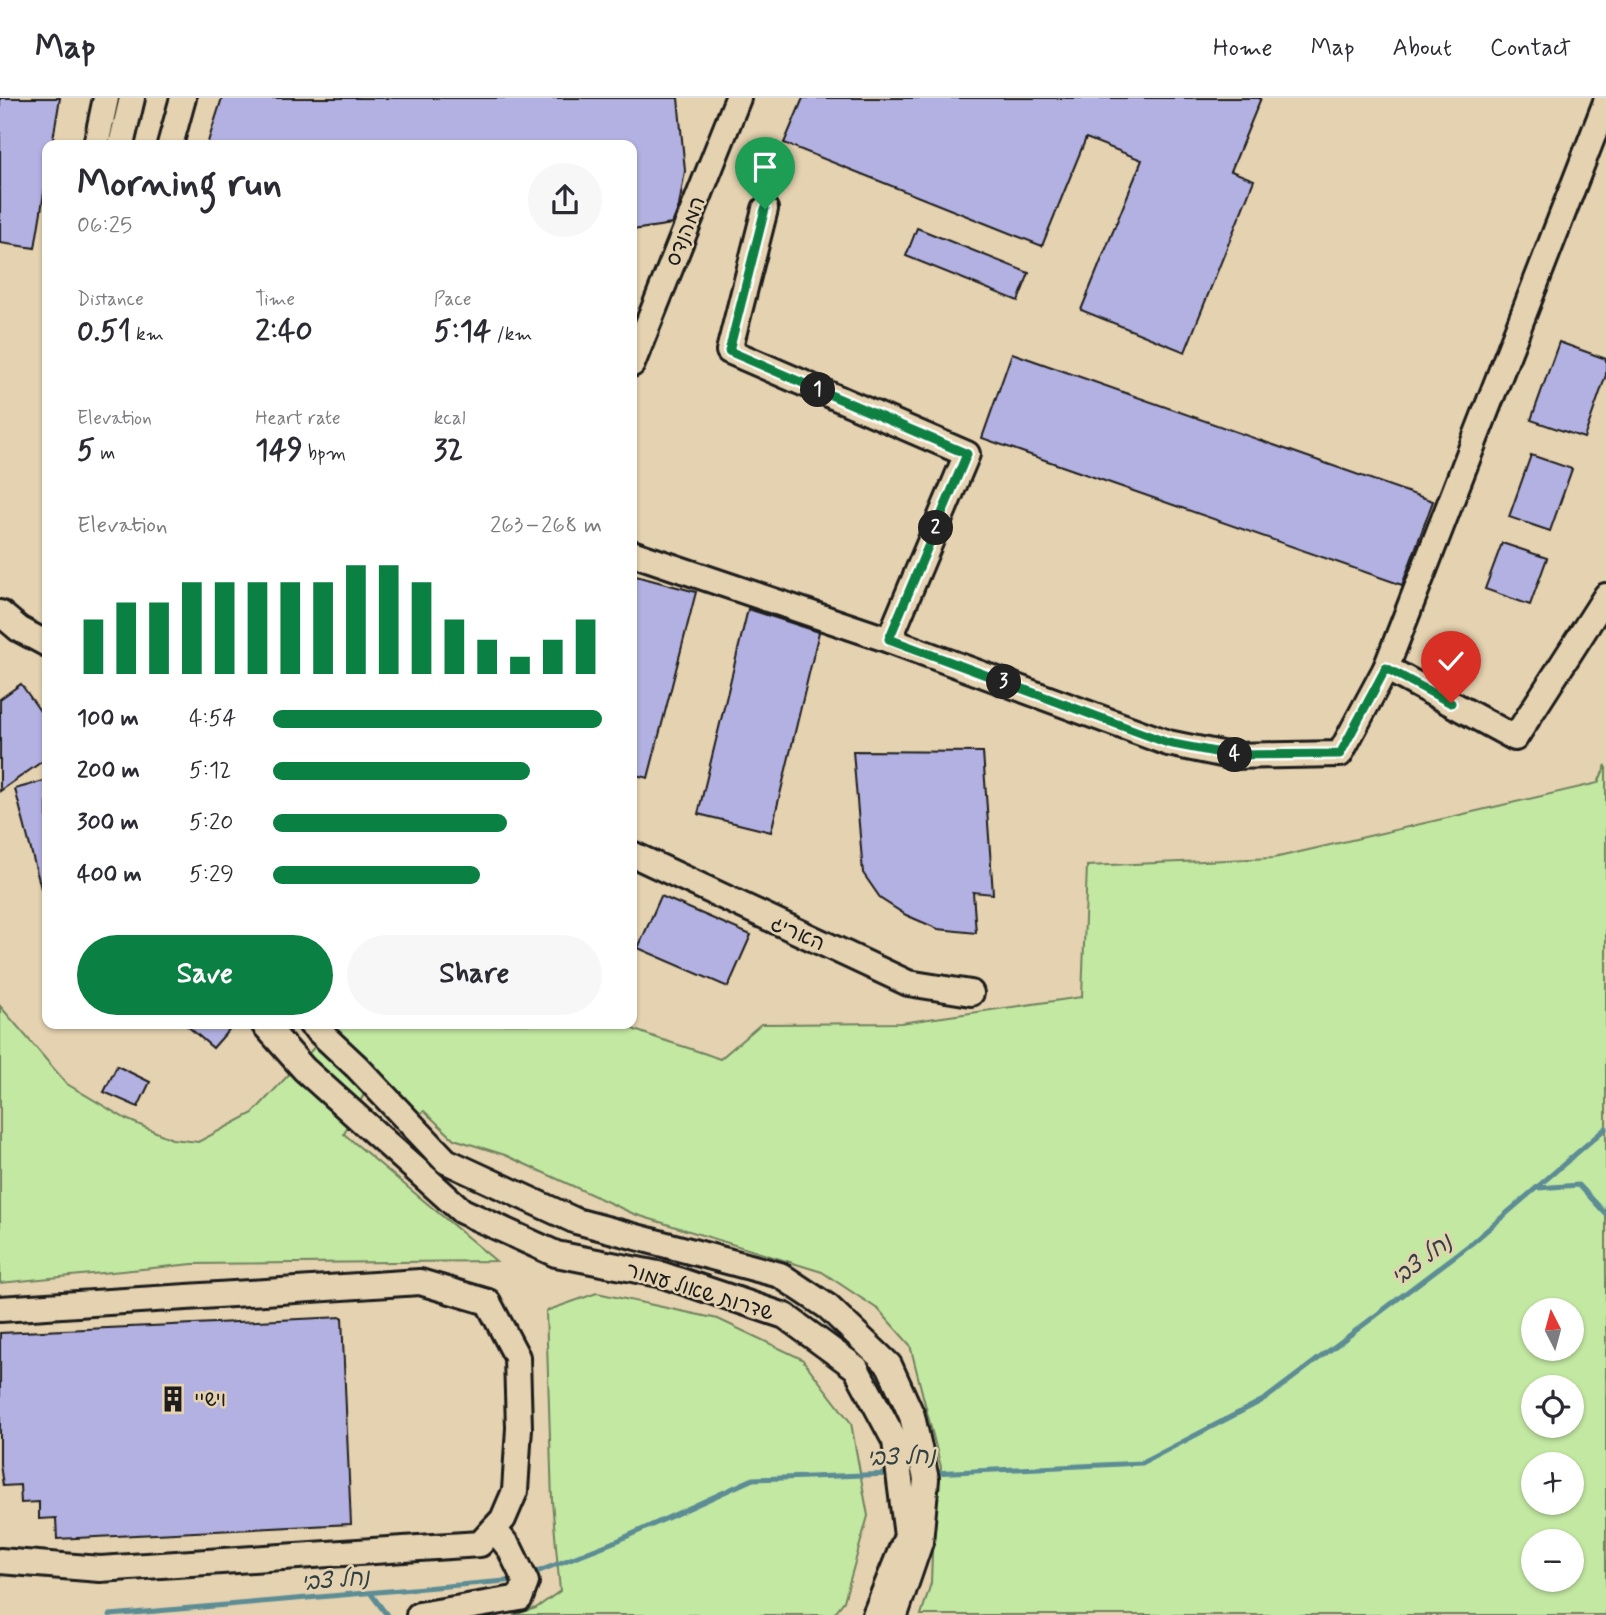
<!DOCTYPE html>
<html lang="en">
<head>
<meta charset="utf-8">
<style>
  :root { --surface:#fff; --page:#f7f7f7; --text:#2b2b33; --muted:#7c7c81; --line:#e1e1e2; --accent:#0b8043 }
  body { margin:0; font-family:Mynerve,"Playpen Sans Hebrew",sans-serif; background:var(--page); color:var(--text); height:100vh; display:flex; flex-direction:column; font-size:26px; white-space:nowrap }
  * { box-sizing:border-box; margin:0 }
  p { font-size:23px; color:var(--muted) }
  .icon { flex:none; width:38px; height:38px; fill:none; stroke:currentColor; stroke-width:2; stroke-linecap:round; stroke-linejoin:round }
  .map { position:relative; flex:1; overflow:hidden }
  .side { position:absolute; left:42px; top:42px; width:595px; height:889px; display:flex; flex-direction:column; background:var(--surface); border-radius:14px; box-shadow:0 2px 5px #0004 }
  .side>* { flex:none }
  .needle { width:46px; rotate:354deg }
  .buttons { position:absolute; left:1521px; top:1200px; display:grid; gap:14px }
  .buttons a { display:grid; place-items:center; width:63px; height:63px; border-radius:50%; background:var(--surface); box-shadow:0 2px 5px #0004; font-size:35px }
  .pin { position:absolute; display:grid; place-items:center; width:60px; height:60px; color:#fff; margin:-72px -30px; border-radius:50% 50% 50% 0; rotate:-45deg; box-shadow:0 0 7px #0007 }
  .pin .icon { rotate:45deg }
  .km { position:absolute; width:35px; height:35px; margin:-18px; border-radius:50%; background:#222; color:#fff; font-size:19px; line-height:35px; text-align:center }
  .round { display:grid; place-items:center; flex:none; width:74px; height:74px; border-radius:37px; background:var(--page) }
  .overview { display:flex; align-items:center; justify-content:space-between; height:119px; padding:0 35px }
  h1 { font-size:38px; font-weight:700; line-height:52px }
  .figures { display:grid; grid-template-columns:repeat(3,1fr); gap:10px; height:119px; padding:7px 35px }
  .figures div { display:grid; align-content:center }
  .figures b { font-size:30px; font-weight:700 }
  .figures small { font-size:19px; font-weight:400 }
  .figures p { font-size:19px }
  .chart { height:196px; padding:14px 35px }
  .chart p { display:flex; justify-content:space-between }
  .chart svg { width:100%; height:126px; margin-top:7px; stroke:var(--accent); stroke-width:6 }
  .cta { display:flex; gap:14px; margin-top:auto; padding:14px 35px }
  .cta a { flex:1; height:80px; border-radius:42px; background:var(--accent); color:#fff; font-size:28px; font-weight:700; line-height:80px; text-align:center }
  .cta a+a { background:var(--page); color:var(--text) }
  ul { padding:0 35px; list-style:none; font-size:23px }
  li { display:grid; grid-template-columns:112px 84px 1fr; align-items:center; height:52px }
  li i { height:18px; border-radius:9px; background:var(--accent) }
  header { display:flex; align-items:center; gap:42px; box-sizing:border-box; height:98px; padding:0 35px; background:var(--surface); border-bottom:2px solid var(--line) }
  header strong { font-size:33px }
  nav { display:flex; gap:38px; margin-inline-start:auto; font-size:24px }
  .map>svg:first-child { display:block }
  .green { fill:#c3e8a2; stroke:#70825f; stroke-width:2; fill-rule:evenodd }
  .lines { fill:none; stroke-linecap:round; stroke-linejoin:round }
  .stream { stroke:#5c8c94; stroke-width:5 }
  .building { fill:#b2b1e2; stroke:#1c1c1c; stroke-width:2 }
  .minor-casing { stroke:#1c1c1c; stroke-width:30 }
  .minor { stroke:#e4d2b0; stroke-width:24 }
  .route-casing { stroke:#fff; stroke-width:14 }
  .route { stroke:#0b8043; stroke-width:9 }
  .labels { text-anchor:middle; stroke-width:5; stroke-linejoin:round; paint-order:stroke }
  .street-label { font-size:21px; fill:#1c1c1c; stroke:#e4d2b0 }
  .poi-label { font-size:21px; fill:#1c1c1c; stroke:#e4d2b0; text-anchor:start }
  .water-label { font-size:23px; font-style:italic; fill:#314144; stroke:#e4d2b0 }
</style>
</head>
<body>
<header>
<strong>Map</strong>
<nav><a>Home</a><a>Map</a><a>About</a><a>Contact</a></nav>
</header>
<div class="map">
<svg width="1606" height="1517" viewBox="0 0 1606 1517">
  <rect width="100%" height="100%" fill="#e4d2b0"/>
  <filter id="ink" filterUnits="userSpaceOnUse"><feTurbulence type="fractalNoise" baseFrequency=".0143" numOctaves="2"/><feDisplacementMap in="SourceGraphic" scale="14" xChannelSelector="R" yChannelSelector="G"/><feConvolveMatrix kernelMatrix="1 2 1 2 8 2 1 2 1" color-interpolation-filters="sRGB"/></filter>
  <g filter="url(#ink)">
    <!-- green -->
    <g class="green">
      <path d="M 1606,667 L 1606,1517 L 921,1517 L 931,1485 L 933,1427 L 941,1369 L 910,1247 L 879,1212 L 822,1174 L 634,1116 L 505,1057 L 454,1041 L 424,1013 L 415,1019 L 367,990 L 344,1036 L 496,1163 L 193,1166 L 0,1185 L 0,908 L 67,986 L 126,1021 L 172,1041 L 198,1044 L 253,1015 L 336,926 L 621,926 C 653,941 687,948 720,961 L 761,926 L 901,925 L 1082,899 L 1087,768 L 1274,760 L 1598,685 ZM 1533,1213 L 1572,1213 L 1572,1251 L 1533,1251 ZM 1533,1290 L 1572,1290 L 1572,1328 L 1533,1328 ZM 1533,1367 L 1572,1367 L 1572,1405 L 1533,1405 ZM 1533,1444 L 1572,1444 L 1572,1482 L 1533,1482 Z"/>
      <polygon points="597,1195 718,1221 802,1261 851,1325 868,1418 844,1503 833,1517 513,1517 536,1510 560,1493 552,1403 546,1213"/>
    </g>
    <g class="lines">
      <!-- stream -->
      <g class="stream">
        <polyline points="1538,1090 1579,1087 1606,1116"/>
        <polyline points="933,1375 1142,1365 1265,1301 1472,1145 1606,1030"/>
        <polyline points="529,1477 619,1442 753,1381 891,1376"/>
        <polyline points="371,1496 387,1517"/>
        <polyline points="110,1517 517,1482"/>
      </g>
    </g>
    <!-- building -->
    <g class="building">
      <polygon points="0,0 60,0 52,47 47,47 47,77 35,150 0,145"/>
      <polygon points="222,0 678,0 685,73 679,108 672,126 632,132 632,47 207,47"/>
      <polygon points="803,0 1261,0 1231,73 1254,82 1185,254 1081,212 1142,62 1086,40 1042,148 784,45"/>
      <polygon points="917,130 1029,175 1018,203 906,158"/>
      <polygon points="1559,244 1606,261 1606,277 1584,340 1531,322"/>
      <polygon points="1012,255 1433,403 1402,487 982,340"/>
      <polygon points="1531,357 1572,371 1550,433 1509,419"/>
      <polygon points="1502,445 1547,460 1530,507 1485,491"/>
      <polygon points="632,477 696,494 648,680 632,676"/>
      <polygon points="748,511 819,534 771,734 698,716"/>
      <polygon points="21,586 47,623 47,660 0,693 0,601"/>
      <polygon points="853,653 983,654 993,796 973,794 976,835 938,831 906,817 881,801 863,775"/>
      <polygon points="47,682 47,797 43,798 15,691"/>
      <polygon points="661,798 751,837 728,889 638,850"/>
      <polygon points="185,926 234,926 213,950"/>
      <polygon points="117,968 150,984 138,1009 104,994"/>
      <polygon points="342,1219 351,1426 57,1441 56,1420 39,1421 39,1404 21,1405 20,1387 3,1388 0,1366 0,1235"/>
    </g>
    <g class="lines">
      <!-- minor casing -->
      <g class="minor-casing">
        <g id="minor">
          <polyline points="96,47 106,0"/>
          <polyline points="121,47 132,0"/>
          <polyline points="170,47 183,0"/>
          <polyline points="765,111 729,253 967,356 889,542"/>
          <polyline points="632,266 738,0"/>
          <polyline points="632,455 889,542 1168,645 1231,658 1340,656 1386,570 1606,4"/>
          <polyline points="0,515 19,531 47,546"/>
          <polyline points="1386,570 1515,640 1606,498"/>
          <polyline points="632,756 908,885 971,895"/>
          <polyline points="264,926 304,971 462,1113 556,1156 663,1177 785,1218 856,1270 895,1343 907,1438 875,1517"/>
          <polyline points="311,926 357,969 446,1063 576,1123 780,1177 828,1209 889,1267 912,1318 926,1381 920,1444 895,1517"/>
          <polyline points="0,1211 420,1184 488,1204 517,1259 519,1330 515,1393 503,1421 480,1446 100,1471 0,1463"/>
          <polyline points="419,1517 520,1500 526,1484 510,1451 494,1431"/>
        </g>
      </g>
      <!-- minor -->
      <use href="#minor" class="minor"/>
    </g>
  </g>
  <g class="lines" filter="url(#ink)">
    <!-- route casing -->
    <g class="route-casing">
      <polyline id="route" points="765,111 729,253 967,356 889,541 1168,645 1231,657 1340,656 1386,570 1451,605"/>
    </g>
    <!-- route -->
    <use href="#route" class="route"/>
  </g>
  <!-- icons -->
  <defs>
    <g id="building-bare" transform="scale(2.1)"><path d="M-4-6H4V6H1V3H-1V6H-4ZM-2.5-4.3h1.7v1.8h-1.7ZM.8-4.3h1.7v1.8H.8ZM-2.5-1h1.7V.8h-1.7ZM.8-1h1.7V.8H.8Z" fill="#1c1c1c" stroke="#e4d2b0" stroke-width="2.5" paint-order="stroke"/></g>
  </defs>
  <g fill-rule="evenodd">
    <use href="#building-bare" x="173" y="1301"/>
  </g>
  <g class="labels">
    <!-- street labels -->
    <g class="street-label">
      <text transform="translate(685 133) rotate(-68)" y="7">המהנדס</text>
      <text transform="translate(798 835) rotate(24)" y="7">האריג</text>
      <text transform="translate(700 1193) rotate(17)" y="7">שדרות שאול עמור</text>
    </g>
    <!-- poi labels -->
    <g class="poi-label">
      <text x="194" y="1308">וישיי</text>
    </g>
    <!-- water labels -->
    <g class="water-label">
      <text transform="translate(1421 1161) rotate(-37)" y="8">נחל צבי</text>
      <text transform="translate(901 1358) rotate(-2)" y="8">נחל צבי</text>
      <text transform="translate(335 1481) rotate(-5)" y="8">נחל צבי</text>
    </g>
  </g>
</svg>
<div class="buttons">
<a><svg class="needle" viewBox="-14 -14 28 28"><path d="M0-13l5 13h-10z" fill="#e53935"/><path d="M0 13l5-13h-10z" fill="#7c7c81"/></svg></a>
<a><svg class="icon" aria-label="locate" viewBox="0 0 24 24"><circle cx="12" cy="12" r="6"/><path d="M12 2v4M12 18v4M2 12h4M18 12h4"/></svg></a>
<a>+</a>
<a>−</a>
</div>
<div class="pin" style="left:765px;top:111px;background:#1e9e55"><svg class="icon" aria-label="arrive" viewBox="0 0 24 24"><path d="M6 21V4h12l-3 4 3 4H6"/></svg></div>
<div class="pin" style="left:1451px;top:605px;background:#d93025"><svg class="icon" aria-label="check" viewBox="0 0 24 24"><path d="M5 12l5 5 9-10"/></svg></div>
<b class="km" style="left:818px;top:292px">1</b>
<b class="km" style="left:936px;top:430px">2</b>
<b class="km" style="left:1004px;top:584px">3</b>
<b class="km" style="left:1235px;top:657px">4</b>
<section class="side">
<div class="overview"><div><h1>Morning run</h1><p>06:25</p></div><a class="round"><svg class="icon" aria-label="share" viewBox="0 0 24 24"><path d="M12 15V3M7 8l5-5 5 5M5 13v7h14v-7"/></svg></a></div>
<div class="figures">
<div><p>Distance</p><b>0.51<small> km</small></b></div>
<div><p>Time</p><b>2:40</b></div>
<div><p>Pace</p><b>5:14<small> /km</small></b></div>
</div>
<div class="figures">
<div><p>Elevation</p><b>5<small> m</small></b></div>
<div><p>Heart rate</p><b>149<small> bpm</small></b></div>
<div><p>kcal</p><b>32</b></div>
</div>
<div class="chart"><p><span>Elevation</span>263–268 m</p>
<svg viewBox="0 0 160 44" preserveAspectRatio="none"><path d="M5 44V25M15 44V19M25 44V19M35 44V12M45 44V12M55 44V12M65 44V12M75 44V12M85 44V6M95 44V6M105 44V12M115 44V25M125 44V32M135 44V38M145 44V32M155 44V25"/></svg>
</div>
<ul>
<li><b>100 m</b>4:54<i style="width:100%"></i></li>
<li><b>200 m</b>5:12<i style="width:78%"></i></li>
<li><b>300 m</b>5:20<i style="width:71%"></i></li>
<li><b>400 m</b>5:29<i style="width:63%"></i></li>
</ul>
<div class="cta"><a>Save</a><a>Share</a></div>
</section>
</div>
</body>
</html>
